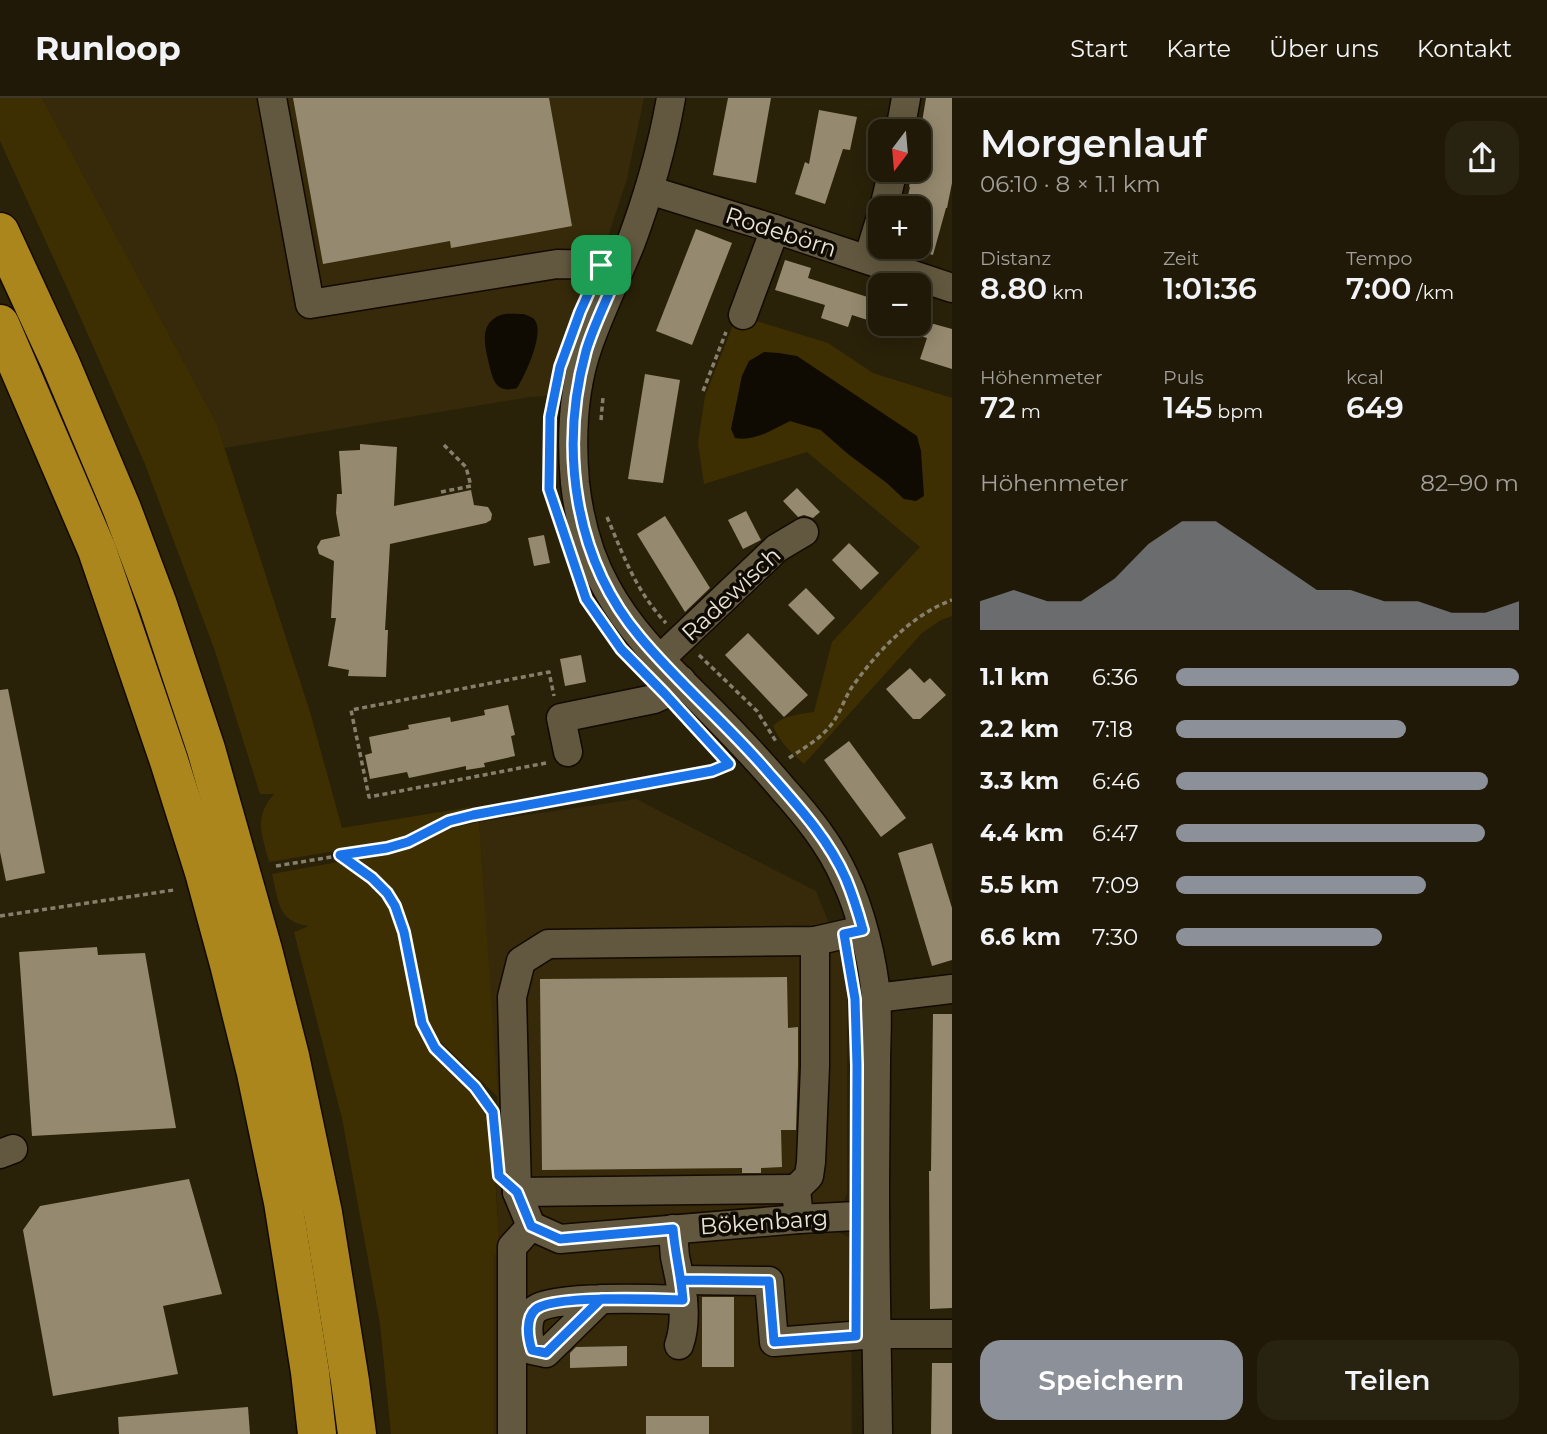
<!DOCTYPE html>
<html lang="de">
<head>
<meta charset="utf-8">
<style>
  :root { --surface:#201907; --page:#282211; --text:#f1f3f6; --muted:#a2a09b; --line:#3d3828; --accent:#8c9099 }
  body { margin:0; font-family:Montserrat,sans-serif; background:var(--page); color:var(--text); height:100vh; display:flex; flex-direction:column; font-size:26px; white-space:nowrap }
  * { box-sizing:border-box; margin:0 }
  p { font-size:23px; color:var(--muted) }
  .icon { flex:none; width:38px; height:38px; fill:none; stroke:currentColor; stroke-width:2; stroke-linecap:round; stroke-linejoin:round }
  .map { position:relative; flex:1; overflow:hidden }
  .panel { display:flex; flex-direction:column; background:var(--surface); width:595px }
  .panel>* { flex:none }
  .needle { width:46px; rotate:196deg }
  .buttons { position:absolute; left:868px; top:21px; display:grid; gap:14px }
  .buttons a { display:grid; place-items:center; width:63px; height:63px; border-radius:14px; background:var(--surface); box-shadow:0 4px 18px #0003,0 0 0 2px var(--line); font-size:35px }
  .pin { position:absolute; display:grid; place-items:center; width:60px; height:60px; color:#fff; margin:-30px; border-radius:14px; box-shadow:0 4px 10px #0006 }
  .round { display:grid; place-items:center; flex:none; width:74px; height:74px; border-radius:21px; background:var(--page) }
  .head { display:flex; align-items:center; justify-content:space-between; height:119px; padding:0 28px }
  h1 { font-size:38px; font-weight:600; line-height:52px }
  .stats { display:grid; grid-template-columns:repeat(3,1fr); gap:10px; height:119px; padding:7px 28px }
  .stats div { display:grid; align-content:center }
  .stats b { font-size:30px; font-weight:600 }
  .stats small { font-size:19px; font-weight:400 }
  .stats p { font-size:19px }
  .chart { height:196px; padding:14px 28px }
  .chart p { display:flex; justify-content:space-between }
  .chart svg { width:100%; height:126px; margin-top:7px; fill:var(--accent); opacity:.7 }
  .button { display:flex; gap:14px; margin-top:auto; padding:14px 28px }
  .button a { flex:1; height:80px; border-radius:21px; background:var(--accent); color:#fff; font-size:28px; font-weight:600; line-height:80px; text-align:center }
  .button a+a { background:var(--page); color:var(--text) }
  ul { padding:0 28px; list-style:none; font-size:23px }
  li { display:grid; grid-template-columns:112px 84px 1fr; align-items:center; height:52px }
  li i { height:18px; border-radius:9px; background:var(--accent) }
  header { display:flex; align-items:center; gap:42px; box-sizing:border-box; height:98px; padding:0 35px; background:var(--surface); border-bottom:2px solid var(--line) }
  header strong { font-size:33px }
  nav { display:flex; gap:38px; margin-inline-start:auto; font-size:24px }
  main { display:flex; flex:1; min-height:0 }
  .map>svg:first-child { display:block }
  .built { fill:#362a0a }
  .green { fill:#3e2f03; fill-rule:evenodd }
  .water { fill:#100b02 }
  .building { fill:#958a6f }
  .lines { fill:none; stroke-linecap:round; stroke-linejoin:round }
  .minor-casing { stroke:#130a00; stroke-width:31 }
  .highway-casing { stroke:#130a00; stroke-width:41 }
  .path { stroke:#867f6c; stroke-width:3.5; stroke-dasharray:5 3.5; stroke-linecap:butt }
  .minor { stroke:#62583f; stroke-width:28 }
  .highway { stroke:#aa861d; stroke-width:38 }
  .route-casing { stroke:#fff; stroke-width:14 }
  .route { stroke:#1a73e8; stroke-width:9 }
  .labels { text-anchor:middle; stroke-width:7; stroke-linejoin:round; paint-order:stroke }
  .street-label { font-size:23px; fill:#eae4d6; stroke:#0f0b03 }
</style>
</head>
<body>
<header>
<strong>Runloop</strong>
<nav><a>Start</a><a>Karte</a><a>Über uns</a><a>Kontakt</a></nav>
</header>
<main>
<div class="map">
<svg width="952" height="1336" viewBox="0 0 952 1336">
  <rect width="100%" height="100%" fill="#2a2109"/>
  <!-- built -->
  <g class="built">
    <polygon points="42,0 644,0 627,81 603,153 548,298 530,299 224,350 216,324"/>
    <polygon points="636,701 816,793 839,850 847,899 847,1095 833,1132 851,1140 852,1336 493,1336 493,1156 500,1156 493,1033 499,1032 479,724"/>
  </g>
  <!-- green -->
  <g class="green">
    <path d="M 0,0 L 42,0 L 216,324 L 310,614 L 342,730 L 471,709 L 402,742 L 269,764 C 262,735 253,721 274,696 L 260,696 L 215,553 L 145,366 L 74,205 L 0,43 Z"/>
    <path d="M 737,217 L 828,245 L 873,275 L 952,300 L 952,518 L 941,522 L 922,535 L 804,666 C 791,655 780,644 773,628 C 784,617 800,616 814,614 L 832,544 L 920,449 L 807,354 L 704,386 L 698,345 L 705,298 ZM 749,263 L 922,378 L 923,398 L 904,401 L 887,385 L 848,356 L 820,332 L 790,323 L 731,332 L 742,278 Z"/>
    <polygon points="479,724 498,999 431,934 427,922 407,830 399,804 389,790 354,758 399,752 432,737 456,729"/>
    <path d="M 338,764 C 361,778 380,793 394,816 L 419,935 L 479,994 L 491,1015 L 500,1156 L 493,1157 L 493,1336 L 391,1336 L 380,1226 L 342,1020 L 294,834 L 309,828 C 277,824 279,803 272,776 Z"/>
  </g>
  <!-- water -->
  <g class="water">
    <path d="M 524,216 C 526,217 532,219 534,221 C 546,233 525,278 517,290 C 496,296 493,282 489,266 C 485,249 478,225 501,217 C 507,215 517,216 524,216 Z"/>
    <path d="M 764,254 L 779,255 L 797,258 L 917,338 L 921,353 L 924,398 L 916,403 L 904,401 L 887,385 L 848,356 L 821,332 L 790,323 C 773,331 755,344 735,340 L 731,331 L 742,278 L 749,263 Z"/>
  </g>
  <!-- building -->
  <g class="building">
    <polygon points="293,0 549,0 572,128 451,150 450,143 323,166"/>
    <polygon points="728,0 771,0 756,85 713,77"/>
    <polygon points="926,0 952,0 952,85 947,110 946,110 933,157 919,153 919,110 905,110 910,89 909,89 912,72 919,72 919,42"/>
    <polygon points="819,12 857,19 850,52 843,51 825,106 795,96 805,64 809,66"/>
    <polygon points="696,131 732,145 692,247 656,233"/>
    <polygon points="785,162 811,170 808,180 880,203 880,226 852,217 848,229 821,220 825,207 775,192"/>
    <polygon points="893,226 934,226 952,231 952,271 920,261 927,240 892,230"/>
    <polygon points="645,276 680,282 663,385 628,381"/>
    <polygon points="360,346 397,349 394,408 471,392 474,407 488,409 492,416 491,422 486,425 390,446 385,532 388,532 386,579 348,578 349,572 328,568 336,520 331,520 334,463 319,456 317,449 321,442 340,438 336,415 337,396 342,396 339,353 360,352"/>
    <polygon points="797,390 820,414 813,420 804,417 798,419 783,403"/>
    <polygon points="746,413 761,442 743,451 728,422"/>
    <polygon points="665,418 710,490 685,514 637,436"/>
    <polygon points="544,437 550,465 534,468 528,440"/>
    <polygon points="849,445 879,475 861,492 832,462"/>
    <polygon points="806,490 835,520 818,537 788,507"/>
    <polygon points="748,535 808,597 784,619 725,557"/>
    <polygon points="581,557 586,584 565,588 560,561"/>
    <polygon points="910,570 924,585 930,580 946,597 920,621 913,621 886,591"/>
    <polygon points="8,591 45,775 6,783 0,754 0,592"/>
    <polygon points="508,607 515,637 511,638 515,658 484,665 485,669 466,672 466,668 409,680 407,674 370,681 365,657 372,655 369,639 409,631 408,627 450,619 451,624 485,617 484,612"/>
    <polygon points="849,643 906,720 881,739 824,662"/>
    <polygon points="932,745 952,810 952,862 932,868 898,755"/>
    <polygon points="97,849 98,857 145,855 176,1030 32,1038 19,854"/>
    <polygon points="787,879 788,930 798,929 798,968 796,1032 781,1032 782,1069 761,1070 761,1075 742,1075 742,1070 542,1072 540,881"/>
    <polygon points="933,916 952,916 952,1210 930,1211 929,1073 931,1073"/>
    <polygon points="189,1081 222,1196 163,1208 178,1276 53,1298 23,1132 40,1108"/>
    <rect x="702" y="1199" width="32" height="70"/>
    <polygon points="627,1248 627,1268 570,1270 570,1255 576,1249"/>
    <polygon points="932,1265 952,1265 952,1336 931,1336"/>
    <polygon points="248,1309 250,1336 119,1336 118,1319"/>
    <rect x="646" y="1318" width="63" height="18"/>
  </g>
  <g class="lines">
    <!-- minor casing -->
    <g class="minor-casing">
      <g id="minor">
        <polyline points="272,0 310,206 557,166 601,167 618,174"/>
        <path d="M 671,0 C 662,51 648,99 630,147 C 616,181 600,214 588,248 C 573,291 571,340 575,385 C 579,420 588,457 606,489 C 629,532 664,566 698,600 C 728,630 756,659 783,691 C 807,718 830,746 845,780 C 861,813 873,863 876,899 C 878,921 876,943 876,965 C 876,1006 875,1047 875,1088 C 875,1171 877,1254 878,1336"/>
        <polyline points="900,33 906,0"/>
        <polyline points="649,92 775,131 952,190"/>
        <polyline points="884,110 893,72"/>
        <polyline points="868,161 880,122"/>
        <polyline points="743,217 775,131"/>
        <polyline points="660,561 777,450 804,434"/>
        <polyline points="568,654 561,620 654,601 665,596 681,582"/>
        <polyline points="876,900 952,891"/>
        <polyline points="0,1056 13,1051"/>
        <polyline points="517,1094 796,1091"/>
        <polyline points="799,1121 796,1091 809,1078 811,1064 815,968 815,843"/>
        <polyline points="531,1128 517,1094 512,899 521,863 548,846 815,843 863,832"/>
        <polyline points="531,1128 560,1141 799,1121 875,1117"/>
        <path d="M 673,1131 C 674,1140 674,1150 675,1159 C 681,1187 689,1218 679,1247"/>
        <polyline points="682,1182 769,1183 774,1244 876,1236 952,1236"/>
        <path d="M 601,1201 L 546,1255 L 532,1252 C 528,1240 525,1220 536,1211 C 554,1197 657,1201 683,1202"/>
        <polyline points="512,1336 512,1149 531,1128"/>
      </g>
    </g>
    <!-- highway casing -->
    <g class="highway-casing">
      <g id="highway">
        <polyline points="0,134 60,264 122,411 158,507 206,651 263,852 290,958 323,1115 350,1283 357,1336"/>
        <polyline points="0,226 97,452 169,663 204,774 229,866 256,975 283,1104 310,1274 317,1336"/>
      </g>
    </g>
    <!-- path -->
    <g class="path">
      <polyline points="703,293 726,234"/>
      <polyline points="601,322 603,299"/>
      <polyline points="441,394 471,388 466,369 444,347"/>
      <path d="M 607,419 C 624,459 636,493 666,525"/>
      <polyline points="699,557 757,613 777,645"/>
      <path d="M 789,660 C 804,650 820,641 831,627 C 840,616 844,601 852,589 C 877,554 911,517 952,502"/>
      <polyline points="546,665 369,699 351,612 549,574 554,598"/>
      <path d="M 342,759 L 372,780 L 387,795 L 395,808 L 404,834 L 422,925 C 434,954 453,965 473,987 C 480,994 485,1003 490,1010"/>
      <polyline points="276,768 387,750 408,744 449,723 473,717 712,673 728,667"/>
      <polyline points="0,818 174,792"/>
    </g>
    <!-- minor -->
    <use href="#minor" class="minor"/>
    <!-- highway -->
    <use href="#highway" class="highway"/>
  </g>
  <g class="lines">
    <!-- route casing -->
    <g class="route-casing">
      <path id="route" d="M 601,167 L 580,214 L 560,269 L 550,319 L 549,391 L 586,501 L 621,551 L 665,596 L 729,666 L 712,673 L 473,717 L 449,723 L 408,744 L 387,750 L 340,757 L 372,780 L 387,795 L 395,808 L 404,834 L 422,925 L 435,950 L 475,989 L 493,1014 L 499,1078 L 517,1094 L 531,1128 L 560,1141 L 673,1131 C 675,1155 681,1178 683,1202 C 657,1201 554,1197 536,1211 C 525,1220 528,1240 532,1252 L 546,1255 L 601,1201 L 683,1202 L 681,1182 L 769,1183 L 774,1244 L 856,1238 L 857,967 L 855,901 L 844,836 L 863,832 C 858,814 853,798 846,781 C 828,740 797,707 768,674 C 728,627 680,587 640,539 C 574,461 559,351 586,253 C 594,226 608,200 618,174 L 601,167"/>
    </g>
    <!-- route -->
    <use href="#route" class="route"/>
  </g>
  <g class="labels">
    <!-- street labels -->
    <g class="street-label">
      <text transform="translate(781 134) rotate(18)" y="8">Rodebörn</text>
      <text transform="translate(731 496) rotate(-43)" y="8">Radewisch</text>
      <text transform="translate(764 1124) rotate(-4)" y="8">Bökenbarg</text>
    </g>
  </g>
</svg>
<div class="buttons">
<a><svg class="needle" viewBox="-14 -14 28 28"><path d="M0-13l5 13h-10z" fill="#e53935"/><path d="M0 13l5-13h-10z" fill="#a2a09b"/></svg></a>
<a>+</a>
<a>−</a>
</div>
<div class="pin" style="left:601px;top:167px;background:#1e9e55"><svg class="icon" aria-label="arrive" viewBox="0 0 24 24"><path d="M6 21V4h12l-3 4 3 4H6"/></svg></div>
</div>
<section class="panel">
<div class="head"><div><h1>Morgenlauf</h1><p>06:10 · 8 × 1.1 km</p></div><a class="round"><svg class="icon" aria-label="share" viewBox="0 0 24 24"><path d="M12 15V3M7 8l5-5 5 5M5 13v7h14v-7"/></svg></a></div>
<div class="stats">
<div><p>Distanz</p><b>8.80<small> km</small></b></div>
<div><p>Zeit</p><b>1:01:36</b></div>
<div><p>Tempo</p><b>7:00<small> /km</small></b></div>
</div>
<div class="stats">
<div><p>Höhenmeter</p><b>72<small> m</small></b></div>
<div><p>Puls</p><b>145<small> bpm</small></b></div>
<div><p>kcal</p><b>649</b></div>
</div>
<div class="chart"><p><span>Höhenmeter</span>82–90 m</p>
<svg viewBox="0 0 160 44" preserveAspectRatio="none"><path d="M0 44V34L10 30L20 34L30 34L40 26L50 14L60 6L70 6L80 14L90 22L100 30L110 30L120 34L130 34L140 38L150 38L160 34V44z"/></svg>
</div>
<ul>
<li><b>1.1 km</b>6:36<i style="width:100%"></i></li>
<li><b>2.2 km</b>7:18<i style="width:67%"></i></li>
<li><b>3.3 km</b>6:46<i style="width:91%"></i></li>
<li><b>4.4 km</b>6:47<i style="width:90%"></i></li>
<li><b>5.5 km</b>7:09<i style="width:73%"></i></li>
<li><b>6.6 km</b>7:30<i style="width:60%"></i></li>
</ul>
<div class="button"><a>Speichern</a><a>Teilen</a></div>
</section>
</main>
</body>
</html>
